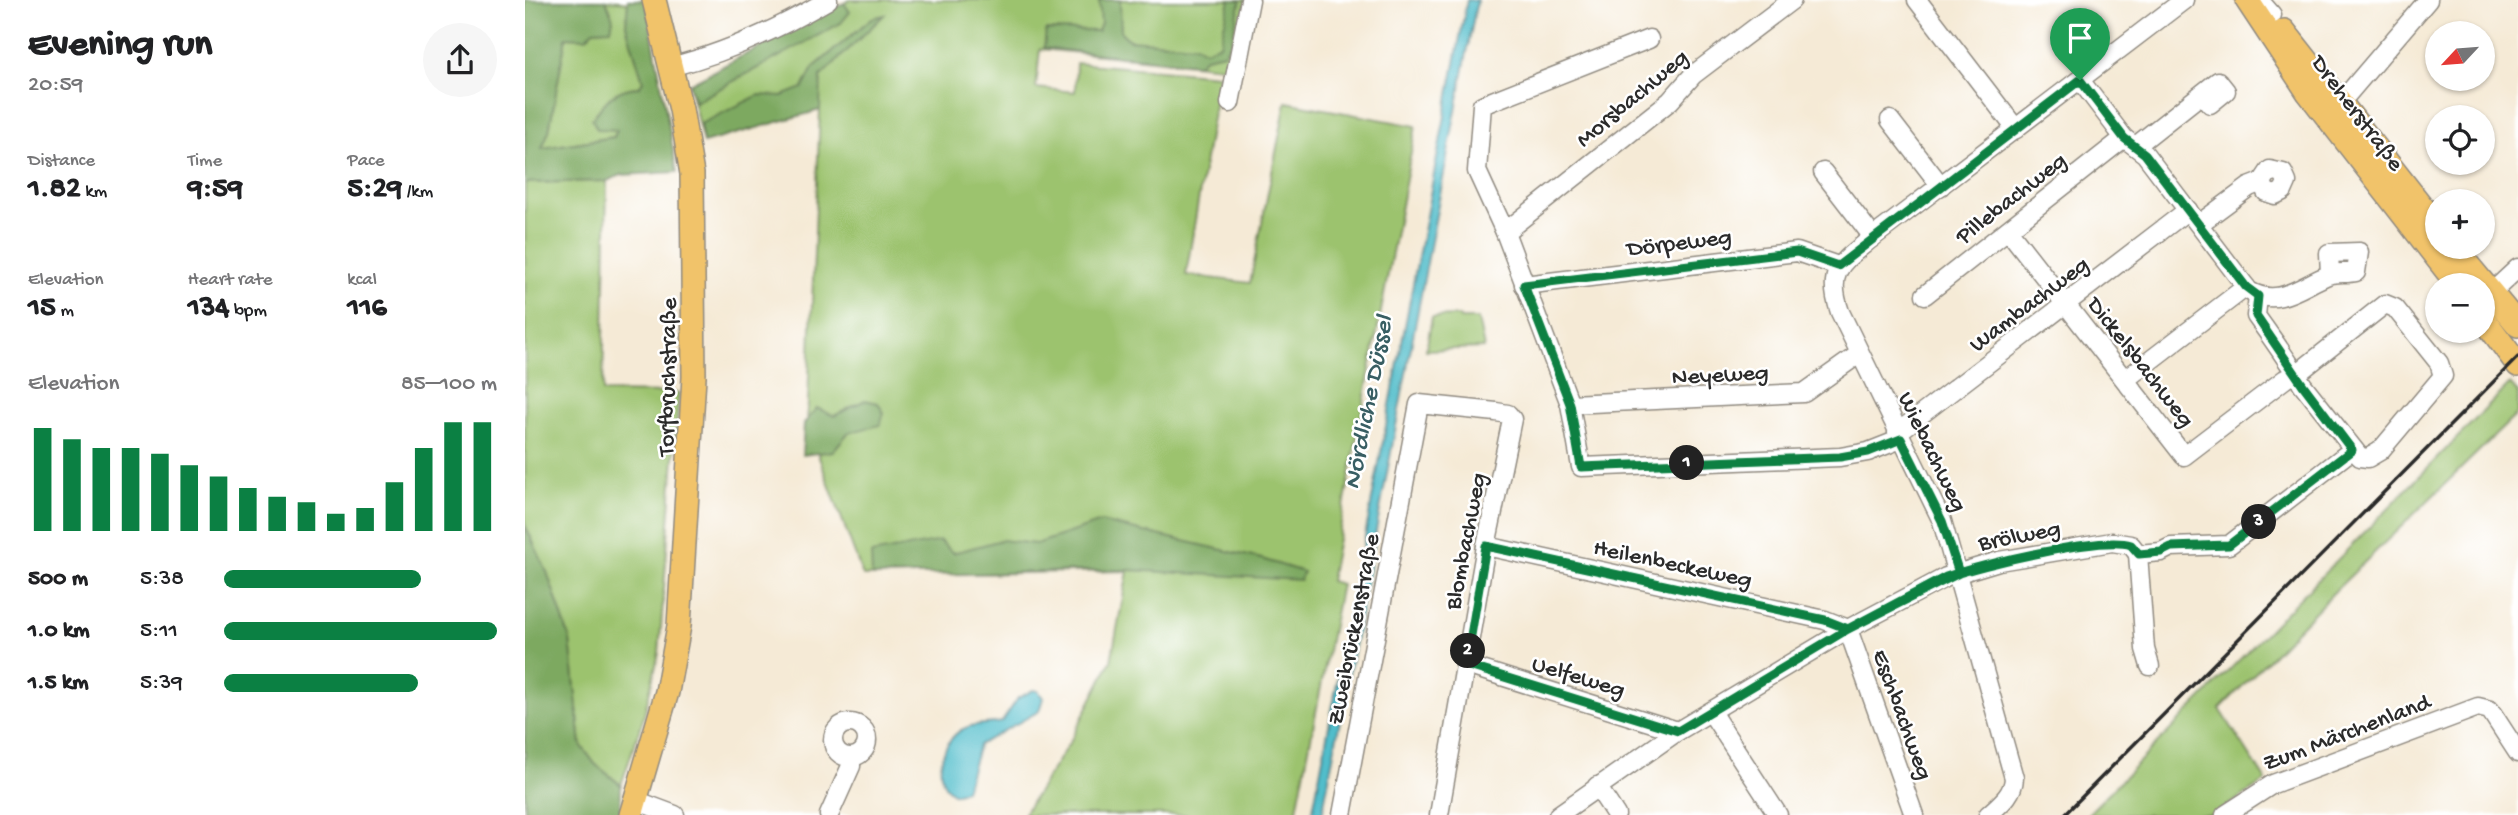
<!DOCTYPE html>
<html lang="en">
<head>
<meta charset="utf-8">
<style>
  :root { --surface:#fff; --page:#f6f6f6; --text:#202124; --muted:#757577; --accent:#0b8043 }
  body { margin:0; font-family:"Gochi Hand",sans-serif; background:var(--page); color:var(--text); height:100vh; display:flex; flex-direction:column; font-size:26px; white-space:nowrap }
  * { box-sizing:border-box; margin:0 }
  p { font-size:23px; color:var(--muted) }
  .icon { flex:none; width:38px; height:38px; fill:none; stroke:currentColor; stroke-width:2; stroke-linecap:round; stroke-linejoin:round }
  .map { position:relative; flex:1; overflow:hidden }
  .sheet { display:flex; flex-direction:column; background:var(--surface); width:525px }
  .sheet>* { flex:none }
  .needle { width:46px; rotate:244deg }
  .fabs { position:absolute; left:1900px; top:21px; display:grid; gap:14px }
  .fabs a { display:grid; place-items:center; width:70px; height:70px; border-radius:50%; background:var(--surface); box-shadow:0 2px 5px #0004; font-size:35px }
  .pin { position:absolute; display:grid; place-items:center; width:60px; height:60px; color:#fff; margin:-72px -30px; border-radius:50% 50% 50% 0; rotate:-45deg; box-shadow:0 0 7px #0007 }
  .pin .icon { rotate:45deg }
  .km { position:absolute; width:35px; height:35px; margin:-18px; border-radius:50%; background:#222; color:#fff; font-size:19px; line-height:35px; text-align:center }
  .round { display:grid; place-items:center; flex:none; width:74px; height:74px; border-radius:37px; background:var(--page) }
  .headline { display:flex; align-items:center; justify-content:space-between; height:119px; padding:0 28px }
  h1 { font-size:38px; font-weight:700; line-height:52px }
  .stats { display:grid; grid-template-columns:repeat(3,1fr); gap:10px; height:119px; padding:7px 28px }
  .stats div { display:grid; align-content:center }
  .stats b { font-size:30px; font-weight:700 }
  .stats small { font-size:19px; font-weight:400 }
  .stats p { font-size:19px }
  .chart { height:196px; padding:14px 28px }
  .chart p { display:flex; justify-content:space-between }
  .chart svg { width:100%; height:126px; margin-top:7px; stroke:var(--accent); stroke-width:6 }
  ul { padding:0 28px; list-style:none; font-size:23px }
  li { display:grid; grid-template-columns:112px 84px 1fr; align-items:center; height:52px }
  li i { height:18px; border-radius:9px; background:var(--accent) }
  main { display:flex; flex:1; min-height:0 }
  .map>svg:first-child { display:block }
  .green { fill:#9cc36e; stroke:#64774c; stroke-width:2 }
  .forest { fill:#7da961; stroke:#546a46; stroke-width:2 }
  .water { fill:#51bdcb; stroke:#3e747b; stroke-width:2 }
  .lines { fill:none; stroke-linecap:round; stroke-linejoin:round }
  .minor-casing { stroke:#908a80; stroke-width:21 }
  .major-casing { stroke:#908a80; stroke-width:26 }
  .minor { stroke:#fff; stroke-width:18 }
  .major { stroke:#f1c36a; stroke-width:23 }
  .rail { stroke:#2b2b2b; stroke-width:3.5 }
  .route-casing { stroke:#fff; stroke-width:14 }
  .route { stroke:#0b8043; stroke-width:9 }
  .labels { text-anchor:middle; stroke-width:5; stroke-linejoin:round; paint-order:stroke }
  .street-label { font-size:24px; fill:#2b2b2b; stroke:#fff }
  .water-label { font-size:26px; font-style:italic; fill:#385e63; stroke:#fff }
</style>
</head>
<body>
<main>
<section class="sheet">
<div class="headline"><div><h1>Evening run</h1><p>20:59</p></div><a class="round"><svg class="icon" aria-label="share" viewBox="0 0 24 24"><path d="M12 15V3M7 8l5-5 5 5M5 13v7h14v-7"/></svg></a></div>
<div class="stats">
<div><p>Distance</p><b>1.82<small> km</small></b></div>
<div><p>Time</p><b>9:59</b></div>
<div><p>Pace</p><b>5:29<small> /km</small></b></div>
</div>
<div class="stats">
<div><p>Elevation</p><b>15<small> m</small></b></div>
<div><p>Heart rate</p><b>134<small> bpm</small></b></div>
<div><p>kcal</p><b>116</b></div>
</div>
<div class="chart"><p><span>Elevation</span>85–100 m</p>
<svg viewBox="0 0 160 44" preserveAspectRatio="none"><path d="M5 44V8M15 44V12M25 44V15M35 44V15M45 44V17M55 44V21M65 44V25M75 44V29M85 44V32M95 44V34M105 44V38M115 44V36M125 44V27M135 44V15M145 44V6M155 44V6"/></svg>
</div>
<ul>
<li><b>500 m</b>5:38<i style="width:72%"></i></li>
<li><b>1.0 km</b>5:11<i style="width:100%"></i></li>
<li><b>1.5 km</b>5:39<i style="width:71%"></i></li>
</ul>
</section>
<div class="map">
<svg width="1993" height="815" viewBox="0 0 1993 815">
  <rect width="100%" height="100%" fill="#fff"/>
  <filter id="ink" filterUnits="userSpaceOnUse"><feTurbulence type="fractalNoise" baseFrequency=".0143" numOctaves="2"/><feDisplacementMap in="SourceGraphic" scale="14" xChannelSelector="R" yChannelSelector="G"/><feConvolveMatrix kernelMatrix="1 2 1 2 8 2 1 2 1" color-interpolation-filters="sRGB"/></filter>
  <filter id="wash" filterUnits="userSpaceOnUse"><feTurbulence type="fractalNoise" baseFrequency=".00686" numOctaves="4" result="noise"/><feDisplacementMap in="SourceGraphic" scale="28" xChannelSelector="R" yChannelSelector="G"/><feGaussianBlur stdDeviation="1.57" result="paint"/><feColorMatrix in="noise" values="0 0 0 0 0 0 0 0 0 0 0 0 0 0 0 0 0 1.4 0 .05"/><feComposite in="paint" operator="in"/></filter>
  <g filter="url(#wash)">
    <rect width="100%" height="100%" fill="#f5ead6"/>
    <!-- green -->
    <g class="green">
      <path d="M 81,0 L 104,2 L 101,25 L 118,81 L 114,87 C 90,88 81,100 67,119 L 80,128 L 92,130 L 89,137 L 16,148 L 24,131 L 41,37 L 61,38 L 69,30 L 86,28 L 86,11 Z"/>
      <polygon points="325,0 721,0 707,68 515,49 511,88 550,92 551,63 694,75 661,275 725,283 761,102 891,126 805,581 816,584 771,815 498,815 546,740 586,661 603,571 338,576 282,425 295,110 178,143 164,84"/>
      <polygon points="82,181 78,392 154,393 134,653 118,719 96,785 70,764 56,745 45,640 22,572 0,525 0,183"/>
      <polygon points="934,316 935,319 953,319 959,348 901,350 907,317"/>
      <polygon points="1985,384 1993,393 1993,413 1811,590 1695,709 1741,781 1688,815 1562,815"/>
    </g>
    <!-- forest -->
    <g class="forest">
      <path d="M 0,0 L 81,0 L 88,19 L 86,29 L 69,30 L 61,38 L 41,37 L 24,131 L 17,148 L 89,137 L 92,130 L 72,129 L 67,119 C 81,100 90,88 114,87 L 118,81 L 101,25 L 103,0 L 121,0 L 152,172 L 96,175 L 82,181 L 0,183 Z"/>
      <polygon points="574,0 595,0 596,32 604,40 671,45 680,50 695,44 705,0 716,0 706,43 699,53 681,57 673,64 519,48 521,30 573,31 576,23"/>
      <polygon points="319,3 325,12 316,23 170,102 164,84"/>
      <polygon points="359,15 296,76 295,110 178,143 175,124 234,95 257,96 278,88 288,68 347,18"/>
      <polygon points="340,400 353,403 359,413 355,425 323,433 308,451 277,455 279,424 292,408 309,416"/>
      <polygon points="576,522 737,559 778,572 775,580 603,570 347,576 346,554 415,541 428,553 476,540 511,544"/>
      <polygon points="0,525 22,572 45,640 56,745 70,764 96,785 95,815 0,815"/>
    </g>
    <!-- water -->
    <g class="water">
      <polygon points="942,0 952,0 797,815 787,815"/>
      <path d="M 508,690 L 513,691 L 518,698 L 514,711 L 454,745 L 440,790 L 430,794 C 405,783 416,740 438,729 C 450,722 464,725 477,722 L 493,698 Z"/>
    </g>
  </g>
  <g filter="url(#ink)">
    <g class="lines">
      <!-- minor casing -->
      <g class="minor-casing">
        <g id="minor">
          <polyline points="1392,0 1491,129"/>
          <polyline points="1734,0 1747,15"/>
          <polyline points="1124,39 957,105 952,171 980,232 1045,404 1056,467 1315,457 1343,452 1376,439"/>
          <path d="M 145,67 C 198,54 255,28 303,0"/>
          <path d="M 1555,80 L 1599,138 L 1620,154 L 1724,291 C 1754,308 1776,286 1803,275 C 1811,272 1822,274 1831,272 L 1834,252 L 1804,253 L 1805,274"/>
          <polyline points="1816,102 1903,0"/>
          <polyline points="705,103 725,0"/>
          <polyline points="1365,120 1416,186"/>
          <polyline points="1612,145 1693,81 1701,91 1685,104 1677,94"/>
          <polyline points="1298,172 1348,237"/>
          <polyline points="1674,224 1724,187 1737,182 1745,170 1758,173 1762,182 1758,191 1750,195 1741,192 1737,182"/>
          <path d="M 1483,230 L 1659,456 L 1760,379 L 1778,369 L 1860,304 L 1870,308 L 1914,363 L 1918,376 L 1855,451 L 1843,458 L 1835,457 L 1778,385 C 1763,361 1747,338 1731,316 L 1733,296"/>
          <polyline points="980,232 1145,101 1168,75 1267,0"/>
          <polyline points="999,285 1272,252 1313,266"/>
          <polyline points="1966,293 1993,268"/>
          <polyline points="1400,295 1599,138"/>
          <polyline points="1601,379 1721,287"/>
          <polyline points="1045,404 1279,393 1334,354"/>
          <polyline points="1372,433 1663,210"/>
          <polyline points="961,546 1300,620 1323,629 1389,815"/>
          <polyline points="1613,554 1636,552 1646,547 1704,545 1827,450"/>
          <polyline points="1613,554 1620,649 1625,666"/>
          <polyline points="941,665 1153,731"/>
          <polyline points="1186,712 1253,815"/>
          <circle cx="325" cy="740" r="17"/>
          <polyline points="1072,786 1091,815"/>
          <polyline points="110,800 150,815"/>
          <polyline points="304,815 326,766 326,758"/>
          <polyline points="817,815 894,404 971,412 983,414 987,419 961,546 914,815"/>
          <polyline points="1033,815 1153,731 1323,629 1421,577 1474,561 1587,542 1606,545 1613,554"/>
          <path d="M 1463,815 C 1475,804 1488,795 1489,778 L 1417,521 L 1315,312 C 1300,269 1318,262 1348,237 L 1659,0"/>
          <polyline points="1700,815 1748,784 1953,707 1965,710 1993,753"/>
        </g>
      </g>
      <!-- major casing -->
      <g class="major-casing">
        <g id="major">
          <polyline points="1722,0 1783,92 1933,285"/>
          <polyline points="1759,31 1913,227"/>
          <polyline points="1928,247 1993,325"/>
          <polyline points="1958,318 1993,365"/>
          <polyline points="106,815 142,692 154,626 169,377 167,174 156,109 129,0"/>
        </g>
      </g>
      <!-- minor -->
      <use href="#minor" class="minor"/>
      <!-- major -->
      <use href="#major" class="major"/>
      <!-- rail -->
      <polyline class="rail" points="1539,815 1993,357"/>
    </g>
  </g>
  <g class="lines" filter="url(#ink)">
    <!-- route casing -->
    <g class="route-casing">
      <path id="route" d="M 1555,80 L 1313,266 L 1272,252 L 999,285 L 1045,404 L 1056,467 L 1315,457 L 1343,452 L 1376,439 L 1417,521 L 1434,573 L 1323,629 L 1153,731 L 941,665 L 961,546 L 1300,620 L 1323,629 L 1421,577 C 1454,565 1577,535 1606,545 L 1614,554 L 1636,552 L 1646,547 L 1704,545 L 1827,450 L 1778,385 L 1731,316 L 1733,296 L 1721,287 L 1620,154 L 1599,138 L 1555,80"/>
    </g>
    <!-- route -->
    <use href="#route" class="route"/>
  </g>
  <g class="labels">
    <!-- street labels -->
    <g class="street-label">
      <text transform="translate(1106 97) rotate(-40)" y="8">Morsbachweg</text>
      <text transform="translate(1834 112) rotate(53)" y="8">Dreherstraße</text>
      <text transform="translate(1485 197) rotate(-38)" y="8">Pillebachweg</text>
      <text transform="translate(1154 241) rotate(-7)" y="8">Dörpeweg</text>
      <text transform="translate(1503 303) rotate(-37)" y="8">Wambachweg</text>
      <text transform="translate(1617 361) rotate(52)" y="8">Dickelsbachweg</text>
      <text transform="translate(1195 373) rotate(-3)" y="8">Neyeweg</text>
      <text transform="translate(141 377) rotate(-89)" y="8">Torfbruchstraße</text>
      <text transform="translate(1409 451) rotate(64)" y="8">Wiebachweg</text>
      <text transform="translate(1494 534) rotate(-11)" y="8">Brölweg</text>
      <text transform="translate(939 541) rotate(-79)" y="8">Blombachweg</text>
      <text transform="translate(1148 562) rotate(12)" y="8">Heilenbeckeweg</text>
      <text transform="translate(827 629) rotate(-79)" y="8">Zweibrückenstraße</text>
      <text transform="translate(1054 675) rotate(17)" y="8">Uelfeweg</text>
      <text transform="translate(1379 714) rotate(70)" y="8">Eschbachweg</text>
      <text transform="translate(1821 731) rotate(-21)" y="8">Zum Märchenland</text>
    </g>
    <!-- water labels -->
    <g class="water-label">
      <text transform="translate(841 402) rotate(-79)" y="9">Nördliche Düssel</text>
    </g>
  </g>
</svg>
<div class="fabs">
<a><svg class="needle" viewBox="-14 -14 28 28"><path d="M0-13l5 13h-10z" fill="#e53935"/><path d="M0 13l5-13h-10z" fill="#757577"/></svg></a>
<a><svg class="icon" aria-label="locate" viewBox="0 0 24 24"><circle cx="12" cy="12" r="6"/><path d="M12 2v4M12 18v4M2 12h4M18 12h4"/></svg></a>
<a>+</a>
<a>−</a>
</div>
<div class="pin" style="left:1555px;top:80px;background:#1e9e55"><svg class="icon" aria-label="arrive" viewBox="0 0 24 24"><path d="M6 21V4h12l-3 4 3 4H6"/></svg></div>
<b class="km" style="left:1162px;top:463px">1</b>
<b class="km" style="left:943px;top:651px">2</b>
<b class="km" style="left:1734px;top:522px">3</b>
</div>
</main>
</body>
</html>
